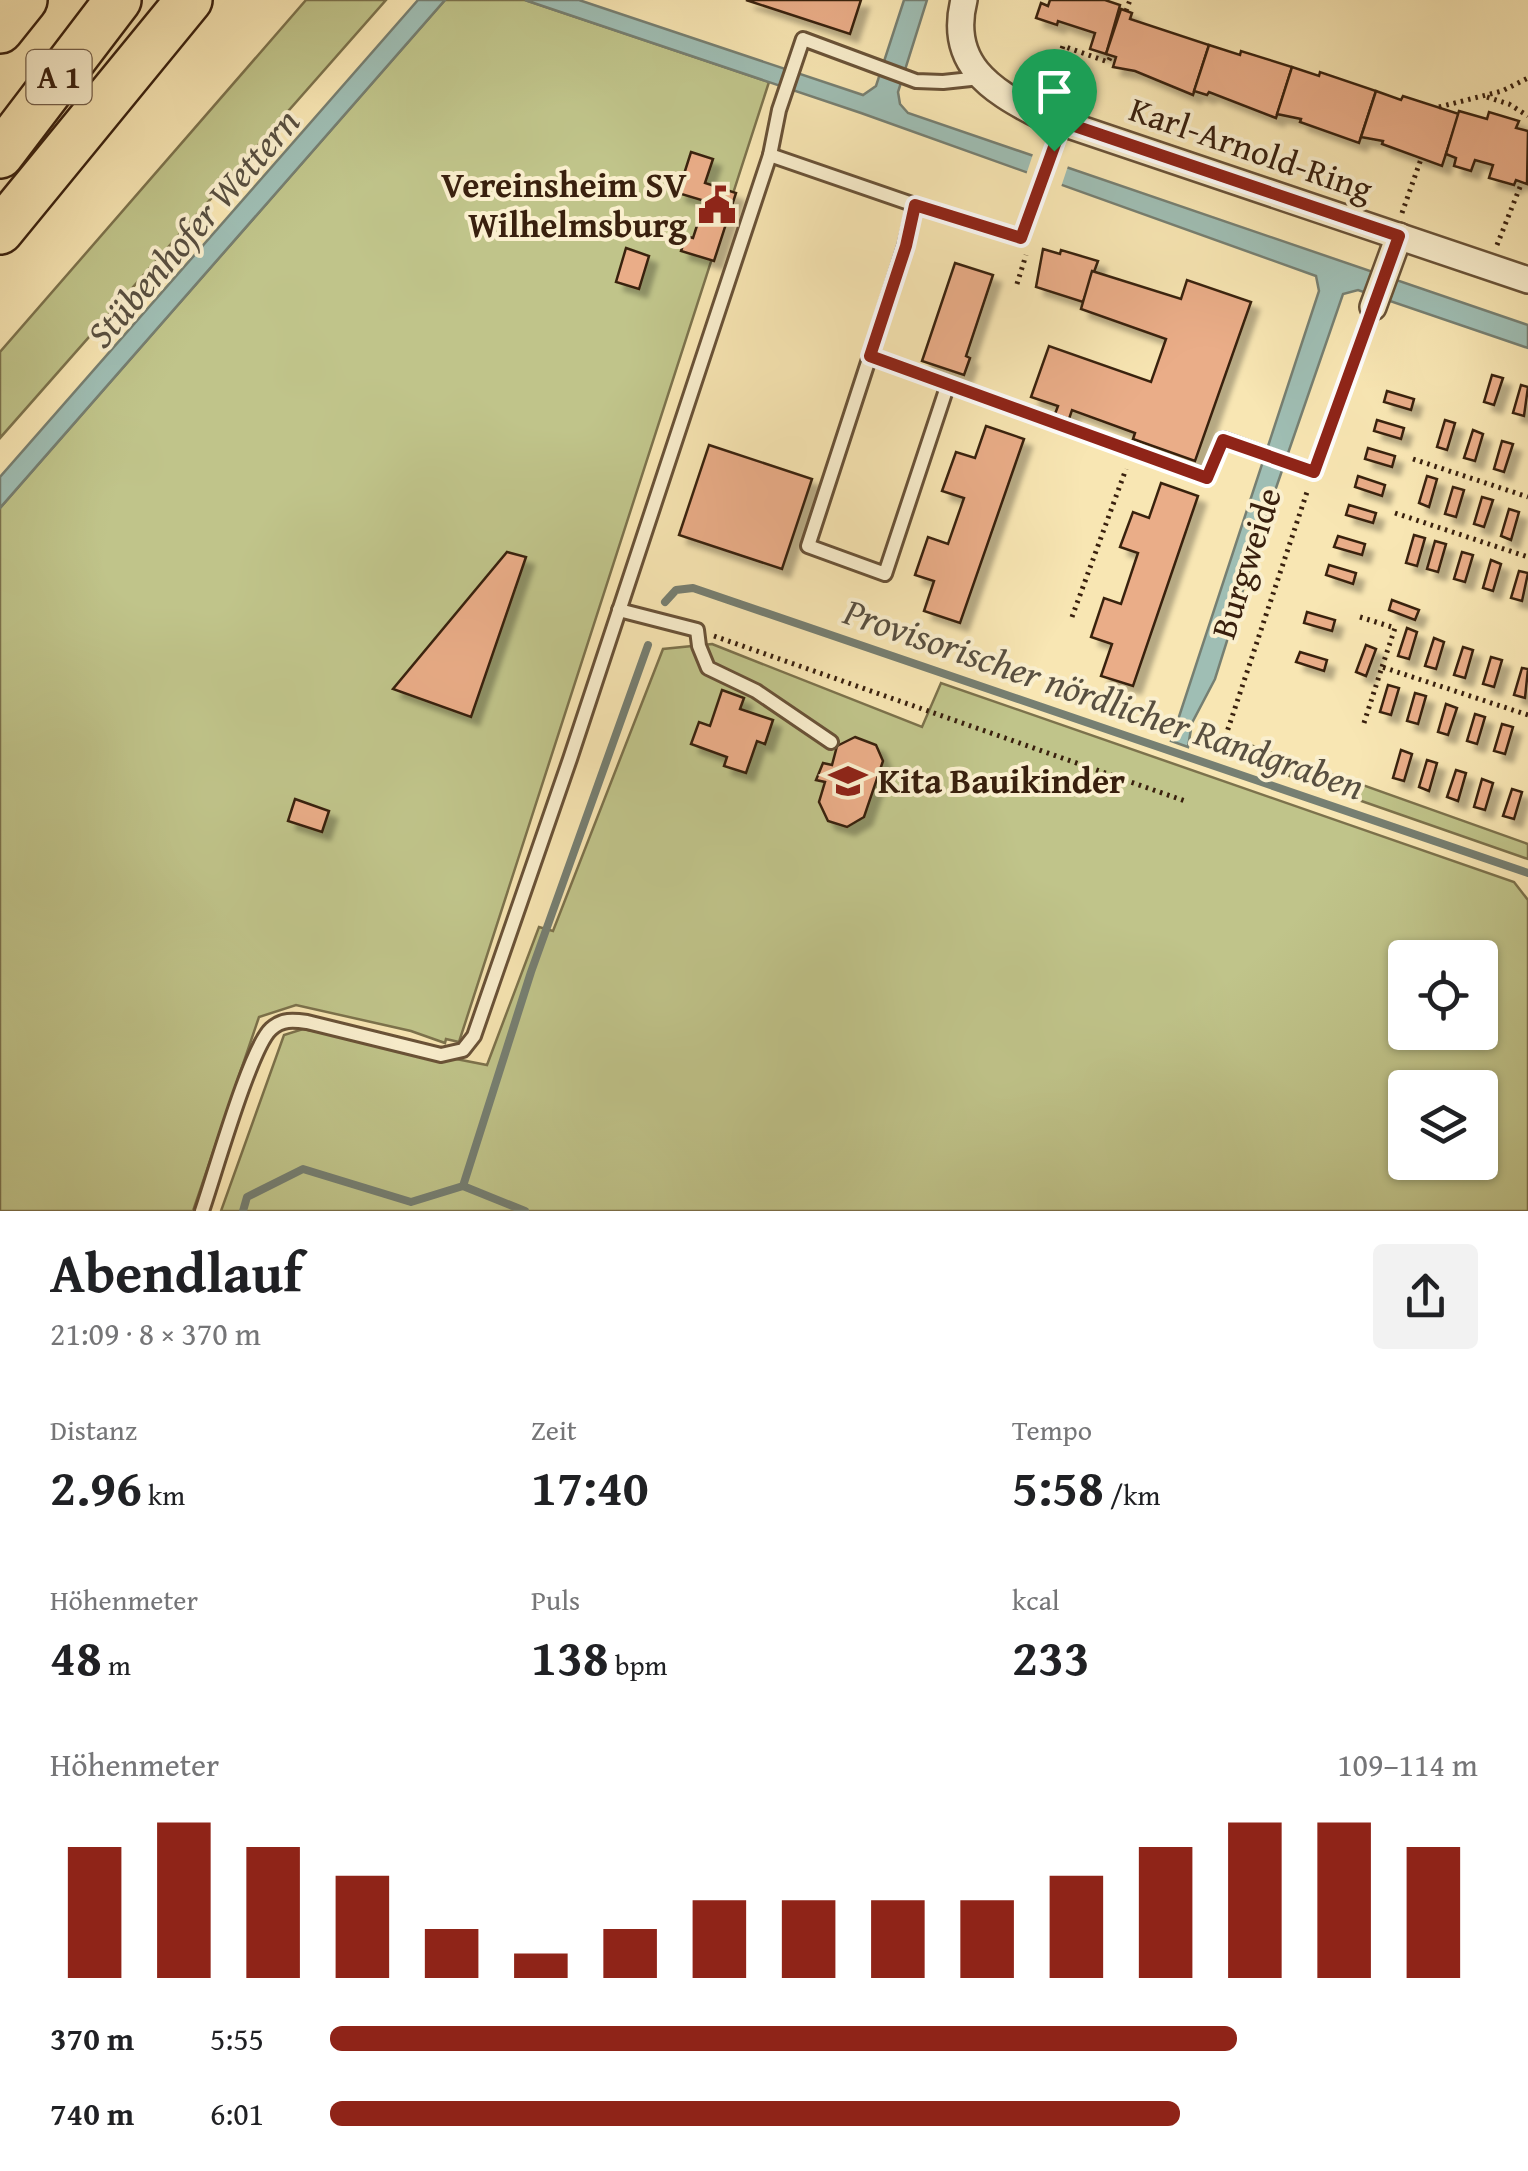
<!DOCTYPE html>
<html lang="de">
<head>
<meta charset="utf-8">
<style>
  :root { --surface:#fff; --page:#f2f2f2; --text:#202124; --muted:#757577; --accent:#8f2418 }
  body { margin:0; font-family:"Gentium Book Plus",serif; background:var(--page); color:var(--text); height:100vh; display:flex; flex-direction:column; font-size:38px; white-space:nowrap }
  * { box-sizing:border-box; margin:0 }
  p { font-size:32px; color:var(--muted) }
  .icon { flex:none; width:55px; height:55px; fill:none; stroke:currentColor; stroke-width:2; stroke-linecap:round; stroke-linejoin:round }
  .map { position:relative; height:1211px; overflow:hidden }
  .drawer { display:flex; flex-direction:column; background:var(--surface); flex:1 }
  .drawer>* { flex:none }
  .controls { position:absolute; left:1388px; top:940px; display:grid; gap:20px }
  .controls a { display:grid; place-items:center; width:110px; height:110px; border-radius:10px; background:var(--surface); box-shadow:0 2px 8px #0004; font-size:50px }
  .pin { position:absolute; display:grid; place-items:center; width:85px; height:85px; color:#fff; margin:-102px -42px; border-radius:50% 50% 50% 0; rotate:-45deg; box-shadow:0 0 10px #0007 }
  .pin .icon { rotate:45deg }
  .round { display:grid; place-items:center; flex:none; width:105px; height:105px; border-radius:10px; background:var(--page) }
  .head { display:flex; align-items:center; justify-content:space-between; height:170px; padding:0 50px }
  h1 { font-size:55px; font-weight:600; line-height:75px }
  .figures { display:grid; grid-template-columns:repeat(3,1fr); gap:15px; height:170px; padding:10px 50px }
  .figures div { display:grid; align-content:center }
  .figures b { font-size:50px; font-weight:600 }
  .figures small { font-size:28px; font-weight:400 }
  .figures p { font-size:28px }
  .chart { height:280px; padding:20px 50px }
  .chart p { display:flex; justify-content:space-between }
  .chart svg { width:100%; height:180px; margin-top:10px; stroke:var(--accent); stroke-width:6 }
  ul { padding:0 50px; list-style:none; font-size:32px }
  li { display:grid; grid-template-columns:160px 120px 1fr; align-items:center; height:75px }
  li i { height:25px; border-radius:12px; background:var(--accent) }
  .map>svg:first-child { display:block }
  .green { fill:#c0c48a; stroke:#7c724c; stroke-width:2.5; fill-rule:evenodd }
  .water { fill:#9fbeb4; stroke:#767f72; stroke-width:2.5 }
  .pier { fill:#f8e6b3 }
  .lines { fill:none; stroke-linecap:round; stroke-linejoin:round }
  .stream { stroke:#767f72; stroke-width:8 }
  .building { fill:#eaad88; stroke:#39200e; stroke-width:2.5; filter:url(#shadow) }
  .service-casing { stroke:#695237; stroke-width:18 }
  .minor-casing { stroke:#695237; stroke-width:30 }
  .motorway-casing { stroke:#39200e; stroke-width:50 }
  .path { stroke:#39200e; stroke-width:5; stroke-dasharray:2.5 5; stroke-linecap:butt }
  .service { stroke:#faefce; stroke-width:12 }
  .minor { stroke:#faefce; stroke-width:25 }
  .motorway { stroke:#f8e6b3; stroke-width:45 }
  .route-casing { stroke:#fff; stroke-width:20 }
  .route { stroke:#8f2418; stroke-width:12 }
  .labels { text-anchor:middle; stroke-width:8; stroke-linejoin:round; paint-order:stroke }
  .shield { fill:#faefce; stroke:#735e48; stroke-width:2.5 }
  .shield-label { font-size:32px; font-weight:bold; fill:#39200e }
  .street-label { font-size:35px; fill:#39200e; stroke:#faefce }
  .poi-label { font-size:35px; font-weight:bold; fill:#39200e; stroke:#faefce; text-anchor:end }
  .water-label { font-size:38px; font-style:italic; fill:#584f40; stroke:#faefce }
</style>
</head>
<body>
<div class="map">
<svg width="1528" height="1211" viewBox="0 0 1528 1211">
  <defs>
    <filter id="shadow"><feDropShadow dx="8" dy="8" stdDeviation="2.5" flood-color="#0004"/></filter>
  </defs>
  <rect width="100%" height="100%" fill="#f8e6b3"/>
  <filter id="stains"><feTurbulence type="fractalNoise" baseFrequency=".002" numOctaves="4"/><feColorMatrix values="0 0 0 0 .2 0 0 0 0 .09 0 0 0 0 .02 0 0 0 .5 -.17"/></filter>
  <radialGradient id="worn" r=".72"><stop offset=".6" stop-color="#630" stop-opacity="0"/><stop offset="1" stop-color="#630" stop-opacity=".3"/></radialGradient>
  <!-- green -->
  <g class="green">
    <polygon points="306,0 386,0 0,438 0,352"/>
    <polygon points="445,0 525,0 769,82 459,1042 446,1039 445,1043 411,1031 296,1005 259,1017 193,1211 0,1211 0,508"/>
    <path d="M 712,644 L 922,727 L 941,683 L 1514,882 L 1528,900 L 1528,1211 L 221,1211 L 284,1035 L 303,1029 L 487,1065 L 539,927 L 553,931 L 663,649 ZM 1405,958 L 1480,958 L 1480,1032 L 1405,1032 ZM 1405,1088 L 1480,1088 L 1480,1162 L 1405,1162 Z"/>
    <polygon points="1192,742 1242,742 1528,844 1528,859"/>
  </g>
  <!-- water -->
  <g class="water">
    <polygon points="418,0 445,0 0,508 0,477"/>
    <polygon points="525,0 579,0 863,95 876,86 904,0 927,0 898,92 900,104 908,113 1528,325 1528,348 1358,290 1343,294 1266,517 1215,679 1192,723 1188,747 1171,741 1319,291 1316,276 861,113"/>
  </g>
  <!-- pier -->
  <polygon class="pier" points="1034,151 1069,163 1060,190 1025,178"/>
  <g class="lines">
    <!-- stream -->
    <g class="stream">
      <polyline points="665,602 676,590 693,588 1528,873"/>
      <polyline points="463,1186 525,1211"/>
      <polyline points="243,1211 247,1197 303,1169 411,1202 463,1186 531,972 648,645"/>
    </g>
  </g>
  <!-- building -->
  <g class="building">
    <polygon points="746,0 861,0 850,34"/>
    <polygon points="1050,0 1105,0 1120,5 1106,54 1090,49 1095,33 1058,21 1057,25 1036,18 1041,3 1048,6"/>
    <polygon points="1121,9 1132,13 1130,19 1209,45 1193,95 1135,71 1113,67 1116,57 1106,54"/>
    <polygon points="1209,45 1240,55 1241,51 1292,67 1276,118 1209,92 1207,95 1194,91"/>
    <polygon points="1292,67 1319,76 1320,72 1376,91 1359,143 1300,122 1301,119 1277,114"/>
    <polygon points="1376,91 1401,100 1403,96 1459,114 1442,166 1382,144 1383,141 1361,137"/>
    <polygon points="1459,111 1487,119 1489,112 1519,121 1516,128 1528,131 1527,184 1516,180 1514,185 1489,178 1493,165 1475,160 1471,171 1454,166 1456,158 1446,154"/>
    <polygon points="691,152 713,159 705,183 736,193 714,261 681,251 686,236 693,238 705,201 678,193"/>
    <polygon points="626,248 649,256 639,289 616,282"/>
    <polygon points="1043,249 1060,254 1061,250 1098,261 1083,302 1036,287"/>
    <polygon points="955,263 993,275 966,356 970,358 964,375 922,361"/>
    <polygon points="1092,271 1181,299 1187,280 1251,302 1195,461 1133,439 1135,433 1072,410 1069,419 1055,414 1058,406 1031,397 1049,346 1151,382 1166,339 1081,309"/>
    <polygon points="1492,375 1503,378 1494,405 1484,402"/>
    <polygon points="1521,385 1528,387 1524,416 1513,413"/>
    <polygon points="1387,391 1414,399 1411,410 1384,402"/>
    <polygon points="1377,420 1404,428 1401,439 1374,431"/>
    <polygon points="1445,420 1455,423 1447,450 1437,447"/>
    <polygon points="986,426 1024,439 960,623 924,611 934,581 915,575 928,537 948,544 964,498 942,491 956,452 975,458"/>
    <polygon points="1473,430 1483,434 1475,461 1464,458"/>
    <polygon points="1502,441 1513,444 1504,472 1494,469"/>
    <polygon points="709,445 812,479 782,569 679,535"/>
    <polygon points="1368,448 1395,456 1392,467 1365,459"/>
    <polygon points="1358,476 1385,485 1382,496 1355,487"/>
    <polygon points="1427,476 1437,479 1429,507 1419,503"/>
    <polygon points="1161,483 1198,496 1133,686 1101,676 1112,644 1091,637 1104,598 1121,604 1138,553 1120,547 1133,512 1149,518"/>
    <polygon points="1453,487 1464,490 1456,517 1445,514"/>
    <polygon points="1482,497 1493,500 1484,527 1474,524"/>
    <polygon points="1349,505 1376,513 1373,523 1346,515"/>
    <polygon points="1509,509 1519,512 1511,540 1501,536"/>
    <polygon points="1414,535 1425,538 1417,566 1406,563"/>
    <polygon points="1338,536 1365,544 1362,555 1334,547"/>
    <polygon points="1435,541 1446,544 1438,572 1427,569"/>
    <polygon points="507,552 526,557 471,717 393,689"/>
    <polygon points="1462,552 1473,555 1465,582 1454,579"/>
    <polygon points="1491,560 1501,564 1493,591 1483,588"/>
    <polygon points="1329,565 1356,573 1353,584 1326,575"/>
    <polygon points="1519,571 1528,573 1522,601 1511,598"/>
    <polygon points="1392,600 1419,610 1415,620 1389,610"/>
    <polygon points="1307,612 1335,620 1332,631 1304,623"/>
    <polygon points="1407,628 1417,632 1409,659 1398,656"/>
    <polygon points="1434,638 1444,642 1436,669 1425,666"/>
    <polygon points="1366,645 1376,649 1366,676 1356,672"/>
    <polygon points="1463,647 1473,650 1465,678 1454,675"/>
    <polygon points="1300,652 1327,660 1324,671 1296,662"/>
    <polygon points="1491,657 1502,660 1494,687 1483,684"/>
    <polygon points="1522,668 1528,669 1525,698 1514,695"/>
    <polygon points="1388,685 1399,688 1391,715 1380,712"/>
    <polygon points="722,690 744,698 740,709 773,720 765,744 757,741 746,773 724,766 727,757 691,744 699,722 710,726"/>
    <polygon points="1415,693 1426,696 1418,724 1407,721"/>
    <polygon points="1446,704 1457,708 1448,735 1438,732"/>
    <polygon points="1475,714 1485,717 1477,744 1467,741"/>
    <polygon points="1502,724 1513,727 1505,754 1494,751"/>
    <polygon points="855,737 876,745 883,761 864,817 847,827 828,821 819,802 825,782 816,780 823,763 832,765 837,746"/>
    <polygon points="1401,750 1412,754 1404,781 1393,778"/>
    <polygon points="1427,760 1437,763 1429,791 1419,787"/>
    <polygon points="1456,770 1466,773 1458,801 1447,797"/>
    <polygon points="1482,779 1493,783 1485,810 1474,807"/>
    <polygon points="1512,789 1522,792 1514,819 1503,816"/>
    <polygon points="295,799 329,811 322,832 288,821"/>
  </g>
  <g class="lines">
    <!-- service casing -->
    <g class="service-casing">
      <g id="service">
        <polyline points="1063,122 1021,238 915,205 905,246 870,356 1207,478 1223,439 1314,472"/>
        <polyline points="770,155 915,205"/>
        <polyline points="870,356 808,546 885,574 948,384"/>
        <polyline points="619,610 697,630 699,646 708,668 756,691 831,742"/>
        <path d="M 202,1211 C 214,1177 250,1048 271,1029 C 282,1019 293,1020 307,1022 L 441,1055 L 463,1050 L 474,1036 L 570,759 L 712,330 L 770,155 L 779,110 L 803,39 L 916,81 L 943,82 L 980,78"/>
      </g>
    </g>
    <!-- minor casing -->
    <g class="minor-casing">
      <g id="minor">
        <path d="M 964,0 C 948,63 990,90 1039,115 L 1528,280"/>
        <polyline points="1373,307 1399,236"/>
      </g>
    </g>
    <!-- motorway casing -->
    <g class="motorway-casing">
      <g id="motorway">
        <polyline points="0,30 24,0"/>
        <polyline points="0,155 118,0"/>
        <polyline points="0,231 189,0"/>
      </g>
    </g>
    <!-- path -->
    <g class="path">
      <polyline points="1126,11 1130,0"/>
      <polyline points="1047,91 1063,46 1108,62 1111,56"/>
      <polyline points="1487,97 1509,104 1528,116"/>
      <polyline points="1439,107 1502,91 1528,78"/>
      <polyline points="1402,213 1421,159"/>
      <polyline points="1497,245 1522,182"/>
      <polyline points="1017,284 1026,255"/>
      <polyline points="1320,455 1365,329"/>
      <polyline points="1413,459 1528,497"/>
      <polyline points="1395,513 1528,557"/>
      <polyline points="1072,617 1126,469"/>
      <polyline points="1360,617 1395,628 1382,667"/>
      <polyline points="714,636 1185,801"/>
      <polyline points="1364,723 1382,667 1528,715"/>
      <polyline points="1223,744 1308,489"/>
    </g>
    <!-- service -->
    <use href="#service" class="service"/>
    <!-- minor -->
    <use href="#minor" class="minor"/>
    <!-- motorway -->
    <use href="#motorway" class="motorway"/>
  </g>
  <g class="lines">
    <!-- route casing -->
    <g class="route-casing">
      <polygon id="route" points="1063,122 1399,236 1314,472 1223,440 1207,478 870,356 906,246 915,205 1021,238"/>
    </g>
    <!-- route -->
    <use href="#route" class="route"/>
  </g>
  <!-- icons -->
  <defs>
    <g id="civic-bare" transform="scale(3)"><path d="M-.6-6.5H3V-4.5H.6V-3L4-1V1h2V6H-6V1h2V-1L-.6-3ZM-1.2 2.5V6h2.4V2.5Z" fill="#8f2418" stroke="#faefce" stroke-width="2.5" paint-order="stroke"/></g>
    <g id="school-bare" transform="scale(3)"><path d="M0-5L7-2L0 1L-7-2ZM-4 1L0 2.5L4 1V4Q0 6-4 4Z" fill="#8f2418" stroke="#faefce" stroke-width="2.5" paint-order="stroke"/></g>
  </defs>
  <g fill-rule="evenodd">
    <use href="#civic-bare" x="717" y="205"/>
    <use href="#school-bare" x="848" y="781"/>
  </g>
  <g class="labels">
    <!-- shield labels -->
    <rect class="shield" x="26.5" y="50" width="65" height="54" rx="8"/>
    <g class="shield-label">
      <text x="59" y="88">A 1</text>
    </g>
    <!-- street labels -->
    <g class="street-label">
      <text transform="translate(1251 149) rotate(19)" y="12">Karl-Arnold-Ring</text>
      <text transform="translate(1246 563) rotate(-72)" y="12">Burgweide</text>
    </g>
    <!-- poi labels -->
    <g class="poi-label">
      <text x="687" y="197">Vereinsheim SV<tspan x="687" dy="40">Wilhelmsburg</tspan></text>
      <text x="878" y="793" text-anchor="start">Kita Bauikinder</text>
    </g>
    <!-- water labels -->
    <g class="water-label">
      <text transform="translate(193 228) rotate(-49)" y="13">Stübenhofer Wettern</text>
      <text transform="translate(1104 699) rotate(19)" y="13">Provisorischer nördlicher Randgraben</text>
    </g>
  </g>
  <rect width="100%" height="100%" filter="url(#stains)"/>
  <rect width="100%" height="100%" fill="url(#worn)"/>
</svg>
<div class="controls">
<a><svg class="icon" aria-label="locate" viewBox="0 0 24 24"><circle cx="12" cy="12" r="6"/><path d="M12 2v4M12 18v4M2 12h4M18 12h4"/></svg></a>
<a><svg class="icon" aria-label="layers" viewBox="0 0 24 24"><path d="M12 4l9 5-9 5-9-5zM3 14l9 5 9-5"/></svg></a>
</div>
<div class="pin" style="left:1054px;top:151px;background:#1e9e55"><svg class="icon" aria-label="arrive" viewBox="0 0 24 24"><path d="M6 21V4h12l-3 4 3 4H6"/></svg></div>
</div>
<section class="drawer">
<div class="head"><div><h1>Abendlauf</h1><p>21:09 · 8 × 370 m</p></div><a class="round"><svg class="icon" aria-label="share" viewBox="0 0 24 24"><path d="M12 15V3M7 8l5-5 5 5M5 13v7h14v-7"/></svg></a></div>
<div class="figures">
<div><p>Distanz</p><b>2.96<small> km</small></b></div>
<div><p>Zeit</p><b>17:40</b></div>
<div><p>Tempo</p><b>5:58<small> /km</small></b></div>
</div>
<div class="figures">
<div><p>Höhenmeter</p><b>48<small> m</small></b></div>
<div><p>Puls</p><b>138<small> bpm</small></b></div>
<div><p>kcal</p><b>233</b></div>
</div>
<div class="chart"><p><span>Höhenmeter</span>109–114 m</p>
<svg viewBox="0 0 160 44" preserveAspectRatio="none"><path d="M5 44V12M15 44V6M25 44V12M35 44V19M45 44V32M55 44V38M65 44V32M75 44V25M85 44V25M95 44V25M105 44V25M115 44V19M125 44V12M135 44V6M145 44V6M155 44V12"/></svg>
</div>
<ul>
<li><b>370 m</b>5:55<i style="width:79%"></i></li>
<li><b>740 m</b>6:01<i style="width:74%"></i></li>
</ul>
</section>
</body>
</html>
